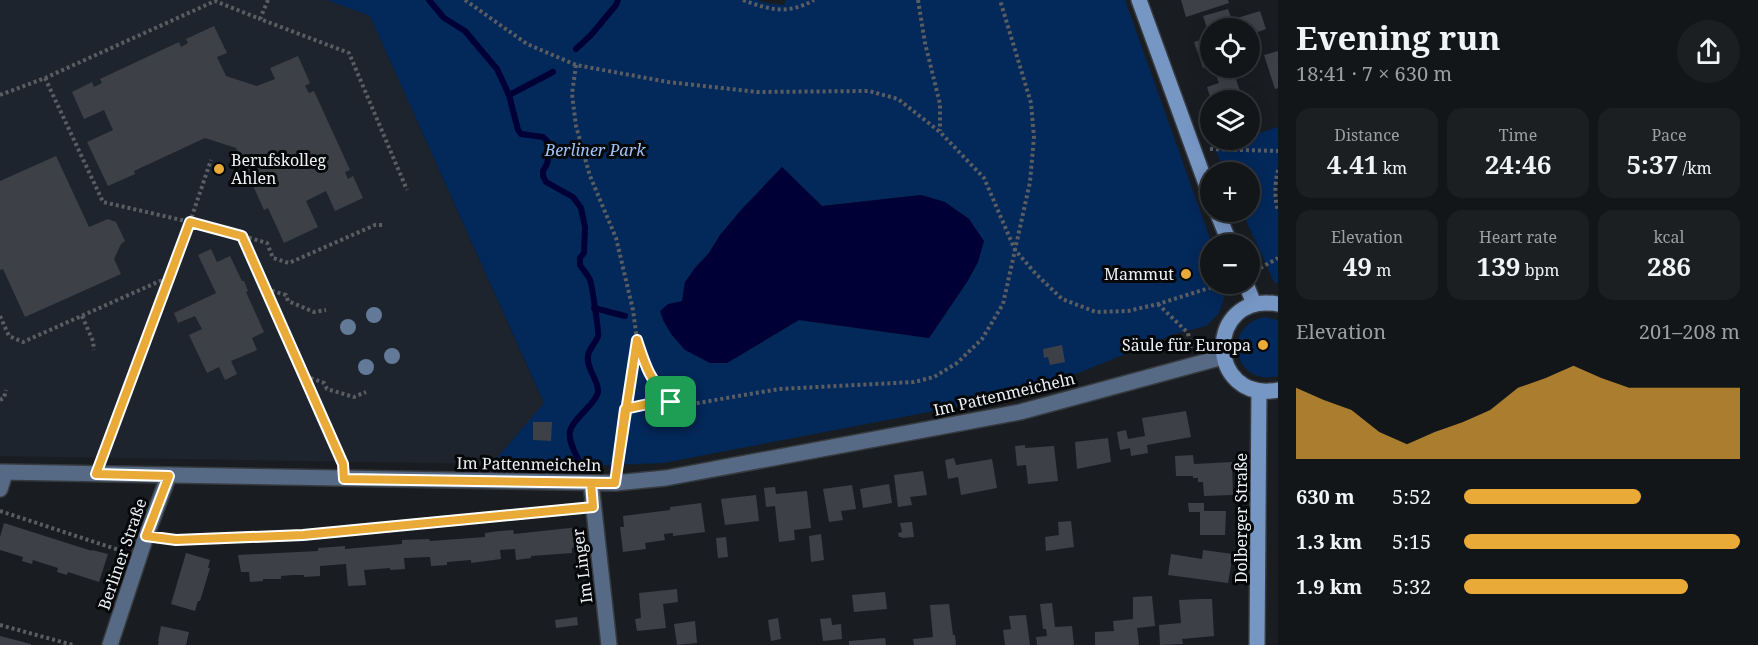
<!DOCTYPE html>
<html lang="en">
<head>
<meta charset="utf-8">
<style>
  :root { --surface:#131619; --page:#1c1f22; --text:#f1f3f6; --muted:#9d9fa2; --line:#323538; --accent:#eaaa38 }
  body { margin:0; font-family:"Noto Serif",serif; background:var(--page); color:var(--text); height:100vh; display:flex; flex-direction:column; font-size:22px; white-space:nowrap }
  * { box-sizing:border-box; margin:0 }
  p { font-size:20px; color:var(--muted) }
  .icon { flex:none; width:33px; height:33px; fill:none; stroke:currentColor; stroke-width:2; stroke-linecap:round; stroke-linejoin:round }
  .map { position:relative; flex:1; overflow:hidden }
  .drawer { display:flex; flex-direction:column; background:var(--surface); width:480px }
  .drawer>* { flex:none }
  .fabs { position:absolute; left:1200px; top:18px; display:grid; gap:12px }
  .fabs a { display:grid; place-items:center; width:60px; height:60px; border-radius:50%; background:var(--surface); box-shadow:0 3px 15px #0003,0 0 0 2px var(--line); font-size:30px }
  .pin { position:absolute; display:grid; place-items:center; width:51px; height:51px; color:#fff; margin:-26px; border-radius:12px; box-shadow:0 3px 9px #0006 }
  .round { display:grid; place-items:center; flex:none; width:63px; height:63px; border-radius:32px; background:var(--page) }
  .head { display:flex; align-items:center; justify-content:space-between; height:102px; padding:0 18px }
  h1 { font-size:33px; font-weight:700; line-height:45px }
  .figures { display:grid; grid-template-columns:repeat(3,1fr); gap:9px; height:102px; padding:6px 18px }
  .figures div { display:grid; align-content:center; border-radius:15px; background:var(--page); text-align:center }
  .figures b { font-size:26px; font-weight:700 }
  .figures small { font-size:16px; font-weight:400 }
  .figures p { font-size:16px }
  .chart { height:168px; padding:12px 18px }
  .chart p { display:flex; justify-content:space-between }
  .chart svg { width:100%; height:108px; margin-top:6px; fill:var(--accent); opacity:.7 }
  ul { padding:0 18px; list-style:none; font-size:20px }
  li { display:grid; grid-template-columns:96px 72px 1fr; align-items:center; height:45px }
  li i { height:15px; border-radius:8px; background:var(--accent) }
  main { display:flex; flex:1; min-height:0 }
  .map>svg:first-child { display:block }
  .built { fill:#1e242e }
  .green { fill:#03285a; fill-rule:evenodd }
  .water { fill:#000037 }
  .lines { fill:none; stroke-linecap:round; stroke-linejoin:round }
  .stream { stroke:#000037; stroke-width:6 }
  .building { fill:#3d4046 }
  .service-casing { stroke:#373b3f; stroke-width:11 }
  .minor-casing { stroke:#373b3f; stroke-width:18 }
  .tertiary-casing { stroke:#373b3f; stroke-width:18 }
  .secondary-casing { stroke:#373b3f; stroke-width:18 }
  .path { stroke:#5a5d61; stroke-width:4; stroke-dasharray:3 3; stroke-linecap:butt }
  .service { stroke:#566a86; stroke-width:8 }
  .minor { stroke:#566a86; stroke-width:15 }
  .tertiary { stroke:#566a86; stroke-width:15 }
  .secondary { stroke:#7696c4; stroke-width:15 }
  .tree { fill:#637998 }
  .route-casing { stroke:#fff; stroke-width:12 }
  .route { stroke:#eaaa38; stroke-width:8 }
  .poi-dot { fill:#eaaa38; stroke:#060709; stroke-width:2 }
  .labels { text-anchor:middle; stroke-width:6; stroke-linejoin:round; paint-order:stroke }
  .park-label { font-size:16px; font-style:italic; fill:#9fc4fa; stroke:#060709 }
  .poi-label { font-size:16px; fill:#eef1f4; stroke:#060709; text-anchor:end }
  .street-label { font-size:16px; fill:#eef1f4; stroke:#060709 }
</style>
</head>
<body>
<main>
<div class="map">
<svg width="1278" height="645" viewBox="0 0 1278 645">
  <rect width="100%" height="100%" fill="#191d21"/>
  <!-- built -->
  <polygon class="built" points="0,0 327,0 370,16 544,404 492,464 0,456"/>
  <!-- green -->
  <g class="green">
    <path d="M 327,0 L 757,0 L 766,3 L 784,5 L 786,0 L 1125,0 L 1212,244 L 1210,244 L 1210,284 L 1224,284 L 1224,299 L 1219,313 L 1206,326 L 1175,334 L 1029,393 L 663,463 L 579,466 L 492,464 L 544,403 L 370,16 ZM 782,167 L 822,206 L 921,195 L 944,202 L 969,219 L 978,262 L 967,282 L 929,338 L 799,320 L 727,363 L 682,301 L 685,282 L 695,268 L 709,253 L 720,235 L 741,210 Z"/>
    <path d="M 1278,127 C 1278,140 1278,154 1278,167 C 1277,183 1273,196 1278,211 L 1278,284 L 1274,282 L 1242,212 L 1250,212 L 1250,172 L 1225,172 L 1214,147 L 1237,140 L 1250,140 L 1250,136 Z"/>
    <path d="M 1265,317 L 1278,320 L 1278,376 C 1234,387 1220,326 1265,317 Z"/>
  </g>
  <!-- water -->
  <polygon class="water" points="782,167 822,206 921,195 945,202 969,219 984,241 978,262 967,282 929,338 799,320 727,363 710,363 685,350 671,334 663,320 660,311 668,304 682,301 685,282 695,268 709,253 720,235 741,210"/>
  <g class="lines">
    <!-- stream -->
    <g class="stream">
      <path d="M 429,0 L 444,18 L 465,31 L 497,69 L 509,95 L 518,130 L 521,134 L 543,137 L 549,143 L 549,154 L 547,164 L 543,171 L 543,176 L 546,182 L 573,197 L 581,208 L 585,227 L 584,253 L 580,258 L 580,265 C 583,270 588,275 590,280 C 592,285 599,332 598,336 C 596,343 589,348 588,356 C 586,369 599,380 598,392 C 597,397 594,400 591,404 C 567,430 563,430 580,463"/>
      <polyline points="576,49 591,35 616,5 618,0"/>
      <polyline points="509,95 553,72"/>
      <polyline points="594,308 625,316"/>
    </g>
  </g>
  <!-- building -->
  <g class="building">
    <polygon points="1181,0 1228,0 1229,3 1186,17"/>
    <polygon points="1228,9 1232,20 1207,28 1203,16"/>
    <polygon points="1260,11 1266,29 1250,35 1250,28 1237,28 1234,19"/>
    <polygon points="214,26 227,53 217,57 226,76 257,86 275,79 270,68 298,56 310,83 305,86 309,93 314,91 350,170 345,172 348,179 353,176 363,198 335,211 326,191 306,201 318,227 284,243 268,208 264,210 236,148 205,138 134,171 135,174 108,186 87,142 113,130 104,110 84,119 72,92 92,82 94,87 102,83 100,79 179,42 181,47 188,43 186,39"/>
    <polygon points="1210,34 1210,66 1203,68 1194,42 1204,39"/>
    <polygon points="1278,51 1278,88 1275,89 1264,55"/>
    <polygon points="1233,70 1243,100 1211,100 1207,87 1219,83 1216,75"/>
    <polygon points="56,156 89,227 108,219 116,222 125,241 121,244 114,259 121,274 25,317 3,269 0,270 0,181"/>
    <polygon points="211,249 217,262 230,256 242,281 244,281 248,291 246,292 264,332 252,338 257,350 231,361 237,374 225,380 219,367 207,373 189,335 202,329 195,316 178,323 174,313 216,293 198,255"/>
    <polygon points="1062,345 1065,362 1050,365 1048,357 1044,358 1043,349"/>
    <polygon points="1186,411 1191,437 1147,445 1148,453 1131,456 1130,448 1120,450 1117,432 1126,430 1128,439 1145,436 1142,418"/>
    <polygon points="533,422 552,422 551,441 533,440"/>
    <polygon points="1108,438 1111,462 1077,469 1075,442"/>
    <polygon points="1025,445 1025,448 1054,446 1058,481 1028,484 1026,465 1017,466 1015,446"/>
    <polygon points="1193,455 1194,464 1232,462 1233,495 1204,496 1203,482 1198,482 1198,478 1193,478 1193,476 1176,476 1175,456"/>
    <polygon points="954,458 956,465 992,459 997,488 961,495 958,477 948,479 945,460"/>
    <polygon points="923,471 927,495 910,497 912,505 898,507 894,475"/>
    <polygon points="889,484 892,503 863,508 860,489"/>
    <polygon points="852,485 856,509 841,511 843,520 829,522 823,489"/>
    <polygon points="775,487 776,494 807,491 811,528 794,530 795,540 779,542 775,506 766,507 764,488"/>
    <polygon points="756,495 759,521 725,525 721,499"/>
    <polygon points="701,503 705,532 673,536 673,533 664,534 665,540 645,543 646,549 623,552 620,527 624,527 623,516 670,510 670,507"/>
    <polygon points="1188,503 1204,503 1204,511 1226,511 1225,535 1200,535 1200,512 1189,512"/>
    <polygon points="1071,521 1074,547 1046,551 1045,537 1059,535 1058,522"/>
    <polygon points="912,522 914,537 902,538 902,537 899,537 898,533 902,532 900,523"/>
    <polygon points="4,523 92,551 92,550 108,554 99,582 68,572 67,575 57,572 58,568 33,560 32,564 22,561 23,557 0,550 0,537"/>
    <polygon points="579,527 581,548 572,548 572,553 531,556 531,558 516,560 515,549 500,550 501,559 471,563 471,560 447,562 447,565 431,566 430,557 404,558 405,569 390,570 390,568 364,570 366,585 348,586 346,564 320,566 320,576 304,577 304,575 293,575 281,576 281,579 263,579 263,581 250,582 249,572 241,572 238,555 318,551 318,548 345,546 345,549 402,544 402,540 429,539 430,541 485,537 485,533 499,531 513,530 514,534"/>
    <polygon points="821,534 824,560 811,562 809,536"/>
    <polygon points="726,537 728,557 718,558 716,538"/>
    <polygon points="1203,550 1233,554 1228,583 1168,575 1171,554 1202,559"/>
    <polygon points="186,553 210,560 208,568 210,568 200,601 198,601 195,611 171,604"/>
    <polygon points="677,589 678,602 663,604 666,628 637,631 635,619 641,618 639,593"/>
    <polygon points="885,592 887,609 854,612 852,595"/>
    <polygon points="1152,596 1155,626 1137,628 1139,645 1095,645 1095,632 1114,631 1113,621 1133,619 1133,597"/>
    <polygon points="1201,599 1212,599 1214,636 1182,639 1183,644 1160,645 1159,625 1181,623 1179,600"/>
    <polygon points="1052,603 1055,627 1072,626 1074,645 1037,645 1036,637 1047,636 1046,629 1043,629 1040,604"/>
    <polygon points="949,604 953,635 955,635 956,645 914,645 913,639 933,637 930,605"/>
    <polygon points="1026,615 1030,645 1005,645 1003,630 1011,629 1009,616"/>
    <polygon points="577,617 578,625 556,628 555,620"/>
    <polygon points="778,618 781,639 771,641 768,620"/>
    <polygon points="831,618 832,625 841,624 842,639 823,641 820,619"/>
    <polygon points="695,621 697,643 677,645 674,624"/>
    <polygon points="161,626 189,632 186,645 158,645 159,641 158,641"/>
    <polygon points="0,636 31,644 31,645 0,645"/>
    <polygon points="885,638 886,645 849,645 849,641"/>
  </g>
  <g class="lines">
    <!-- service casing -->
    <g class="service-casing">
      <polyline id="service" points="146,536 176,540 303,535 593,507"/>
    </g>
    <!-- minor casing -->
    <g class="minor-casing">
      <g id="minor">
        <polyline points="591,483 609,645"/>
        <polyline points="0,489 5,473"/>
        <polyline points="110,645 146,536 169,475"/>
      </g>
    </g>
    <!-- tertiary casing -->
    <g class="tertiary-casing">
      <polyline id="tertiary" points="0,472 615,483 666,478 1020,412 1223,357"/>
    </g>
    <!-- secondary casing -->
    <g class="secondary-casing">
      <g id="secondary">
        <polyline points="1139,0 1210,195"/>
        <polyline points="1217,212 1230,244"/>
        <polyline points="1246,284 1254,304"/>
        <path d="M 1278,304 C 1204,291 1206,404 1278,390"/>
        <polyline points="1257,645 1259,391"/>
      </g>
    </g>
    <!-- path -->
    <g class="path">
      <polyline points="268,0 260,19 349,53 407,190"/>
      <polyline points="465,0 527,44 576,65 668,82 757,92 869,91 898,99 940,132 984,178 1015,250 1036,274 1062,299 1096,312 1128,311 1158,304 1222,284"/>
      <path d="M 743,0 C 770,10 787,15 814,0"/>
      <polyline points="918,0 925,43 940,104 940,131"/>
      <polyline points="576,65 572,94 576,126 590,176 616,238 633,310 637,340 625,409"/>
      <polyline points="45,78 103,202 190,222 242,236 343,463"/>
      <polyline points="0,95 45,78 215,1 260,19"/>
      <polyline points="1210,149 1278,151"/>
      <path d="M 1278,170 C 1275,183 1274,197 1278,210"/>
      <polyline points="243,236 267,243 273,258 289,263 375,225 383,225"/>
      <polyline points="1255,271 1278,258"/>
      <polyline points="266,289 286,295 288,301 314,312 326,310"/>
      <polyline points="1158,304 1188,333 1191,350"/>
      <polyline points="0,316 9,336 23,342 169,277"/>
      <polyline points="82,316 93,341 94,350"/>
      <path d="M 637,341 C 646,368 651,380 670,402"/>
      <polyline points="305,376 324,383 327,389 354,397 366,392"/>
      <polyline points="0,400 4,398 6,390"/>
      <polyline points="101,459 190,222 211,160"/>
      <polyline points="617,468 625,409 648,404 671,402 692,404 779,389 914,382 934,377 957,363 982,339 1003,304 1015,250 1030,182 1034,137 1031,103 1000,0"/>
      <polyline points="0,511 125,552"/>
      <polyline points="0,625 73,645"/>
    </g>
    <!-- service -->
    <use href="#service" class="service"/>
    <!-- minor -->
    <use href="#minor" class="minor"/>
    <!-- tertiary -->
    <use href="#tertiary" class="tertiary"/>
    <!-- secondary -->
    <use href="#secondary" class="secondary"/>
  </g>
  <!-- trees -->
  <g class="tree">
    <circle cx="374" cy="315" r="8"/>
    <circle cx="348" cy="327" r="8"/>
    <circle cx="392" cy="356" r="8"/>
    <circle cx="366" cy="367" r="8"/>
  </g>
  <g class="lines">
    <!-- route casing -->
    <g class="route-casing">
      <path id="route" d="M 671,402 L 648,404 L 625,409 L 615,483 L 344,479 L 343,464 L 242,236 L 190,222 L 96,474 L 169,476 L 146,536 L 176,540 L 303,535 L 593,507 L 591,483 L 615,483 L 637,340 C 646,368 650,380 671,402"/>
    </g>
    <!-- route -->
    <use href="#route" class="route"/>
  </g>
  <!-- markers -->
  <g class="poi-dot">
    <circle cx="219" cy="169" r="6"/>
    <circle cx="1186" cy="274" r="6"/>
    <circle cx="1263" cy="345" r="6"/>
  </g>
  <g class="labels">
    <!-- park labels -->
    <g class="park-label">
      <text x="595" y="156">Berliner Park</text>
    </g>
    <!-- poi labels -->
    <g class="poi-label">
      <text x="231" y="166" text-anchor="start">Berufskolleg<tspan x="231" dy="18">Ahlen</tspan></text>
      <text x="1174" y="280">Mammut</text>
      <text x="1251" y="351">Säule für Europa</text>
    </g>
    <!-- street labels -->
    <g class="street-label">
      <text transform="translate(1004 394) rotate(-13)" y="6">Im Pattenmeicheln</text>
      <text transform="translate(529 464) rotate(1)" y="6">Im Pattenmeicheln</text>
      <text transform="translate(1241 518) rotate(-90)" y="6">Dolberger Straße</text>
      <text transform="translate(122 554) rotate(-71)" y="6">Berliner Straße</text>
      <text transform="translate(582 566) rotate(-97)" y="6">Im Linger</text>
    </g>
  </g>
</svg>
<div class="fabs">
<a><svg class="icon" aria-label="locate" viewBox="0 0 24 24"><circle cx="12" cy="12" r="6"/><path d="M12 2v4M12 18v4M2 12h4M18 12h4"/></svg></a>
<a><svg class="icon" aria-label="layers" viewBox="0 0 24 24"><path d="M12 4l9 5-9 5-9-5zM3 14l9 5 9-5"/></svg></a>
<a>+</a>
<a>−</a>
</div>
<div class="pin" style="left:671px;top:402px;background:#1e9e55"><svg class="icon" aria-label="arrive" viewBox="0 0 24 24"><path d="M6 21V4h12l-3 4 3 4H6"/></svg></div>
</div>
<section class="drawer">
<div class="head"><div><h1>Evening run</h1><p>18:41 · 7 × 630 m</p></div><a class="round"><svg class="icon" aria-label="share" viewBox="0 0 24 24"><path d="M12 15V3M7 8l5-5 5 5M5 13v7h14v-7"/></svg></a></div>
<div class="figures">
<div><p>Distance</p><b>4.41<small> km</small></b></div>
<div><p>Time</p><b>24:46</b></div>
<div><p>Pace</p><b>5:37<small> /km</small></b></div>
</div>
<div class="figures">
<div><p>Elevation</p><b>49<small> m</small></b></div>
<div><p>Heart rate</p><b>139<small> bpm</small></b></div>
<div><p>kcal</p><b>286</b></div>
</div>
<div class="chart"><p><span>Elevation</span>201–208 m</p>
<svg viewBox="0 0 160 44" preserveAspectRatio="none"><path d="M0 44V15L10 20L20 24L30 33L40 38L50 33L60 29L70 24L80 15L90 11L100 6L110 11L120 15L130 15L140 15L150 15L160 15V44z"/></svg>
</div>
<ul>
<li><b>630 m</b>5:52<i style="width:64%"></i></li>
<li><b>1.3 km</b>5:15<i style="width:100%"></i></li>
<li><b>1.9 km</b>5:32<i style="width:81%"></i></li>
</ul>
</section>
</main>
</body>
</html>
